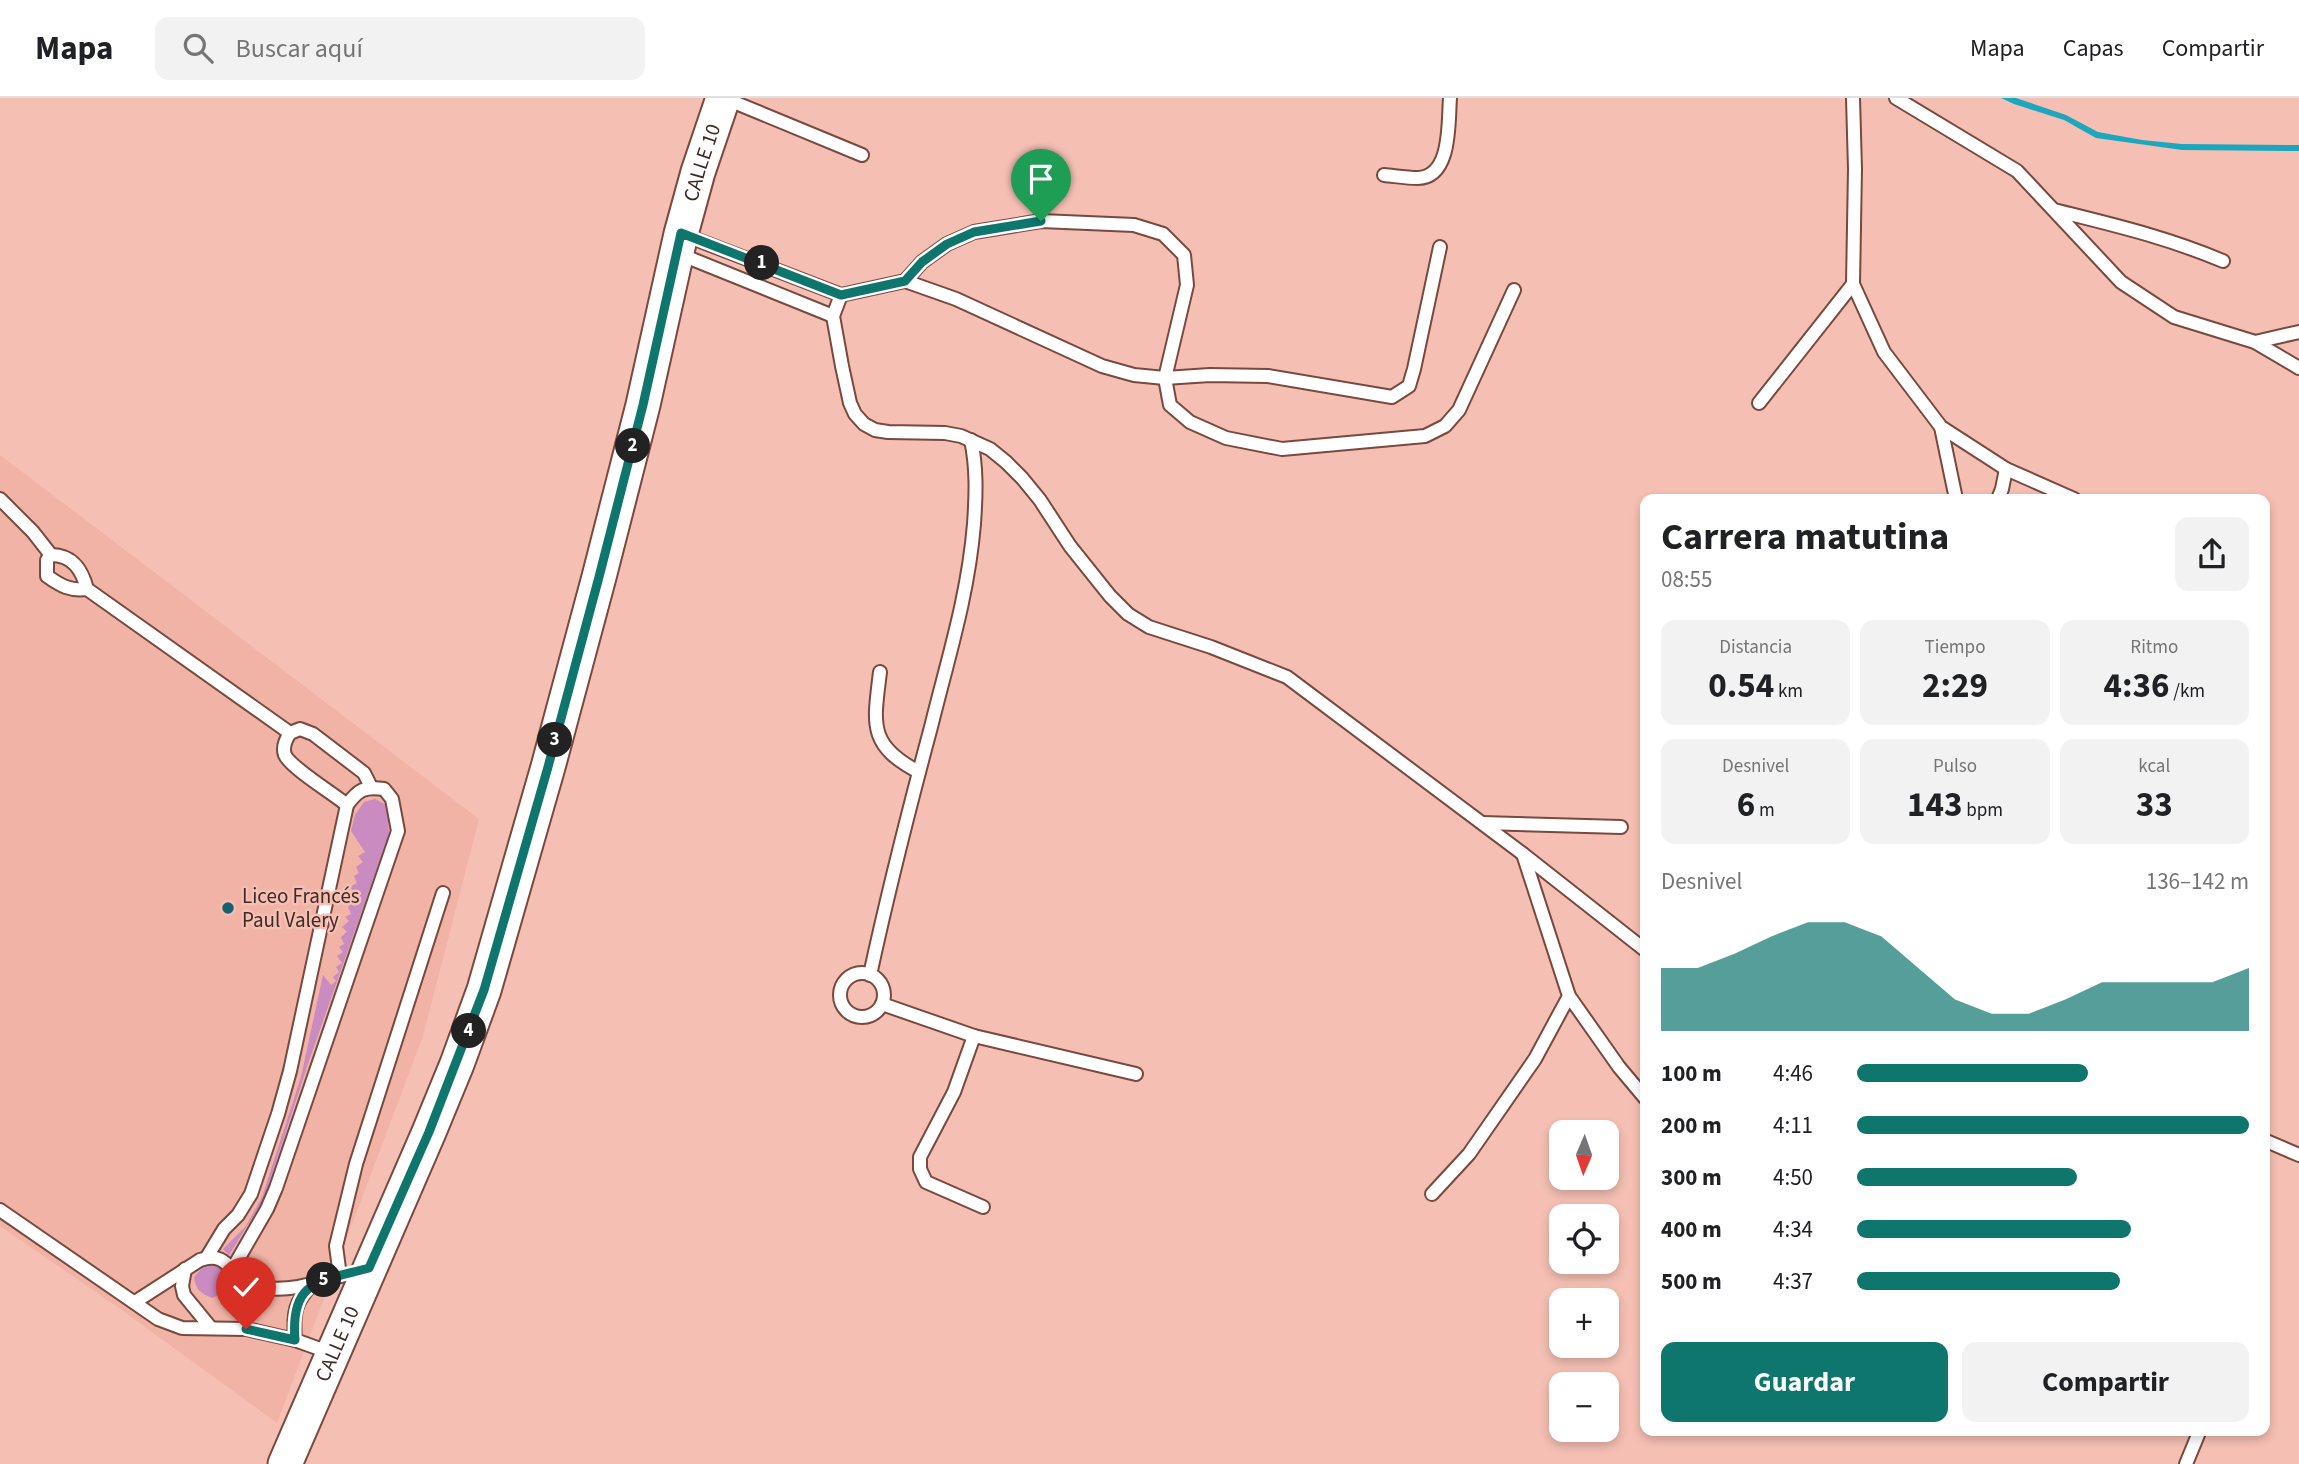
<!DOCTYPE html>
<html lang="es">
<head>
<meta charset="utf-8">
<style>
  :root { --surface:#fff; --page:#f2f2f2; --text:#202124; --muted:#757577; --line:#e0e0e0; --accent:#0f766e }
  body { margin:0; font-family:"Source Sans 3",sans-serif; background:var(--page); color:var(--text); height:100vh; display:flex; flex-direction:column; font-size:26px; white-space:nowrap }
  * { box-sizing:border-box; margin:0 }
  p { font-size:23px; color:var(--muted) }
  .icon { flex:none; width:38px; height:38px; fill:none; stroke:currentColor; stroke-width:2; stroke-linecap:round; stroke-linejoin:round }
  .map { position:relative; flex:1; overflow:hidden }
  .side { position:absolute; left:1640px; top:396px; width:630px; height:942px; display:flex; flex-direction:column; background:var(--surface); border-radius:14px; box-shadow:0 4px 10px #0003 }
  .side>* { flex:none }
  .needle { width:46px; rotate:182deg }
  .buttons { position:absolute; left:1549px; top:1022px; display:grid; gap:14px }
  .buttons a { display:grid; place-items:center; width:70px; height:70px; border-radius:14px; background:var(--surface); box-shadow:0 4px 10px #0003; font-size:35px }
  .pin { position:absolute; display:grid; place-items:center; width:60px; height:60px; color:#fff; margin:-72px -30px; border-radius:50% 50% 50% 0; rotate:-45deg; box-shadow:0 0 7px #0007 }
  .pin .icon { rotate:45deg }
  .km { position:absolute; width:35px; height:35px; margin:-18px; border-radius:50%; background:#222; color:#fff; font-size:19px; line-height:35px; text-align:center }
  .round { display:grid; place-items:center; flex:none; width:74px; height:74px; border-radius:14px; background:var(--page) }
  .head { display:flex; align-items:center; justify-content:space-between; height:119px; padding:0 21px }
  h1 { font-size:38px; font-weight:700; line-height:52px }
  .figures { display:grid; grid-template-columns:repeat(3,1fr); gap:10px; height:119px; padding:7px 21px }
  .figures div { display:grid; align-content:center; border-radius:14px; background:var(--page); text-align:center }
  .figures b { font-size:35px; font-weight:700 }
  .figures small { font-size:19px; font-weight:400 }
  .figures p { font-size:19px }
  .chart { height:196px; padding:14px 21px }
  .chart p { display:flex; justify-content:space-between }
  .chart svg { width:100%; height:126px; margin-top:7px; fill:var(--accent); opacity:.7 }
  .primary-button { display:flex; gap:14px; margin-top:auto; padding:14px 21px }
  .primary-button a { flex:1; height:80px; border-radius:14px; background:var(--accent); color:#fff; font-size:28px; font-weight:700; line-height:80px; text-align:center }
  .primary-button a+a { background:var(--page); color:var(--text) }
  ul { padding:0 21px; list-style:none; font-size:23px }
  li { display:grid; grid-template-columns:112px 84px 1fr; align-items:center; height:52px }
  li i { height:18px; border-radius:9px; background:var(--accent) }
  header { display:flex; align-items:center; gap:42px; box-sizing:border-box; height:98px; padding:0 35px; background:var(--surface); border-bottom:2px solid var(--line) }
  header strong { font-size:33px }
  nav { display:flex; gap:38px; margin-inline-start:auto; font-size:24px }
  .search { width:490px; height:63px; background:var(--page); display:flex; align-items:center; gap:18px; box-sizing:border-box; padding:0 24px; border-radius:14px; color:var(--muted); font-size:26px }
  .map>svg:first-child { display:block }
  .built { fill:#f1b3a5 }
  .green { fill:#ca8bc0 }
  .water { fill:#1ca7be }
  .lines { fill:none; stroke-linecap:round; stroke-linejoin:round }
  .lane-casing { stroke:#77493f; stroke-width:16 }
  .secondary-casing { stroke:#77493f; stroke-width:37 }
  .lane { stroke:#fff; stroke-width:12 }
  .secondary { stroke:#fff; stroke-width:33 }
  .route-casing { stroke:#fff; stroke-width:14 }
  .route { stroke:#0f766e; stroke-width:9 }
  .poi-dot { fill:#16616e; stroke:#f5bfb3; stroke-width:2.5 }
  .labels { text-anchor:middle; stroke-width:5; stroke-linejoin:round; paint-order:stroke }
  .street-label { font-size:21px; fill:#3f2a25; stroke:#f5bfb3 }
  .poi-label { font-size:21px; fill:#3f2a25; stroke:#f5bfb3; text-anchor:start }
</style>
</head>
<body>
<header>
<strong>Mapa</strong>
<div class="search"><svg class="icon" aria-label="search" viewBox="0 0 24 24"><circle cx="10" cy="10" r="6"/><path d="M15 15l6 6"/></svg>Buscar aquí</div>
<nav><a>Mapa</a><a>Capas</a><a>Compartir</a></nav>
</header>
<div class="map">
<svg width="2299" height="1366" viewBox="0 0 2299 1366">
  <rect width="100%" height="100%" fill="#f5bfb3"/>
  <!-- built -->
  <polygon class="built" points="0,357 479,721 423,938 277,1325 119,1210 0,1128"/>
  <!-- green -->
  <g class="green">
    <polygon points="375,701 387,707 389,736 310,960 264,1101 229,1157 223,1151 246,1128 262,1099 301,979 323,877 331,887 336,883 333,879 339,874 336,869 342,865 337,858 343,854 339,849 344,846 341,839 347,834 342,829 349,823 345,819 351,816 348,809 353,804 348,798 354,794 350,789 357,785 354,778 359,775 356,769 363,764 358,758 365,754 351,733 355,717 364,704"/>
    <path d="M 214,1167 L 226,1171 L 229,1179 L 226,1194 L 212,1200 C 200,1195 196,1192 194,1179 L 203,1169 Z"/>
  </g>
  <!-- water -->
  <polygon class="water" points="2001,0 2016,0 2066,17 2098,34 2142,42 2182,46 2299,47 2299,53 2182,52 2096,40 2064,22 2014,6"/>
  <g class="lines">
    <!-- lane casing -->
    <g class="lane-casing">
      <g id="lane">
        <polyline points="724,0 862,57"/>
        <polyline points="1853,0 1855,71 1853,186 1884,254 1941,329 2006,371 2074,401"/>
        <polyline points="1896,0 2017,73 2121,184 2174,219 2255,244 2299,270"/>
        <path d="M 1384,77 C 1395,78 1407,80 1418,80 C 1452,79 1448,24 1450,0"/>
        <path d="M 2054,112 C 2114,127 2166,139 2223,163"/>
        <polyline points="682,136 841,197 905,183 956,201 1102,268 1134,277 1165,280 1210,277 1268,278 1392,299 1409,288 1414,271 1440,149"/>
        <polyline points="677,155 833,218"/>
        <polyline points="905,183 922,164 947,146 974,134 1041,123 1134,127 1163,136 1184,157 1187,187 1165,280 1170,307 1190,324 1226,340 1282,351 1425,338 1445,328 1459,312 1514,192"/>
        <polyline points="841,197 833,218 842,268 850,305 855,316 864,326 875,332 888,334 945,335 961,338 990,351 1006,364 1022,380 1040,402 1070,448 1110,498 1128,516 1149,529 1211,549 1287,579 1523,756 1645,852"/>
        <polyline points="2255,244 2299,234"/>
        <polyline points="1759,305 1853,186"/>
        <polyline points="1941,329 1956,401"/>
        <polyline points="0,401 33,434 51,457"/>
        <polyline points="1998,401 2002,391 2006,371"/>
        <path d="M 87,491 C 70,493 61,488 47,478 L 47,462 L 51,457 C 73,457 82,472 87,491 L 290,635"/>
        <path d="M 880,574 C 874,625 867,647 919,674"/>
        <path d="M 347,707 C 334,696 291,670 285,657 C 282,649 286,641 290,635 L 300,631 L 313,636 L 364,675 L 371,689"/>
        <polyline points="1482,725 1621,729"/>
        <circle cx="862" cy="897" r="22"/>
        <path d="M 870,877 C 888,794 909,711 931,629 C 948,560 968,498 974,426 C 976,397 977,370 971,342"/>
        <polyline points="1569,898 1619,969 1645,1000"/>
        <polyline points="882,906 974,938 1136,976"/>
        <polyline points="974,938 954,994 920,1059 920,1071 926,1084 983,1109"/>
        <polyline points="2264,1042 2299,1057"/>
        <polyline points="1432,1096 1469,1056 1535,961 1569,898 1523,756"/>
        <polyline points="0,1112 158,1221 182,1230 246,1231 295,1242 331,1255"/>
        <path d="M 207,1159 L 224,1131 L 238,1117 L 251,1096 L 278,1016 L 290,973 L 347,707 C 358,692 364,688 384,691 L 392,701 L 398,733 L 276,1090 L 267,1111 L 233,1170"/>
        <polyline points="185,1171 182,1188 184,1197 211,1230"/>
        <polyline points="340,1178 336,1148 356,1066 443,795"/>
        <path d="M 135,1204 L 200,1162 C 225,1153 229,1172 245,1184 C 249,1187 256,1188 260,1189 C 289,1195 319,1184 347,1176"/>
        <path d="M 295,1242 C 293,1216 294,1203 314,1185"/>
        <polyline points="2186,1366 2200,1332"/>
      </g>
    </g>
    <!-- secondary casing -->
    <g class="secondary-casing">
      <g id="secondary">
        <path id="s1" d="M 285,1366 L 429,1034 L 457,966 L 484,892 L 548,669 L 599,479 L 643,307 L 681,136 L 698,74 L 723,0"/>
      </g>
    </g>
    <!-- lane -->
    <use href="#lane" class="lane"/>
    <!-- secondary -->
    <use href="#secondary" class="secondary"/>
  </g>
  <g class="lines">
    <!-- route casing -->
    <g class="route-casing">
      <path id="route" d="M 246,1231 L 295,1242 C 290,1181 321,1183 369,1170 L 429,1034 L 484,892 L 548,669 L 599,479 L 643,307 L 681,135 L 841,197 L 905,183 L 922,164 L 947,146 L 974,134 L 1041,123"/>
    </g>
    <!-- route -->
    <use href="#route" class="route"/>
  </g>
  <!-- markers -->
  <circle class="poi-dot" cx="228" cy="810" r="7"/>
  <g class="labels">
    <!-- street labels -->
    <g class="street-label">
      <text dy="7" stroke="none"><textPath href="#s1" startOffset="1370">CALLE 10</textPath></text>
      <text dy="7" stroke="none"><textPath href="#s1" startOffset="131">CALLE 10</textPath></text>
    </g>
    <!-- poi labels -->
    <g class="poi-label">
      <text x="242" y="805">Liceo Francés<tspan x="242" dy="24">Paul Valery</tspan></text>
    </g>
  </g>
</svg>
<div class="buttons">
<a><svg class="needle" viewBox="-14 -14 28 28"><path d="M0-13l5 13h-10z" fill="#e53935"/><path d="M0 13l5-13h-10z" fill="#757577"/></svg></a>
<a><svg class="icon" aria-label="locate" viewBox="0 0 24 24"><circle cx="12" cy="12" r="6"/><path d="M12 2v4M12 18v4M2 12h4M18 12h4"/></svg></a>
<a>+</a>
<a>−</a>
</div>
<div class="pin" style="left:1041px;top:123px;background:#1e9e55"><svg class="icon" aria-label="arrive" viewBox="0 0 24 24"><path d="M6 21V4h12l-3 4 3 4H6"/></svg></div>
<div class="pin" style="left:246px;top:1231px;background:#d93025"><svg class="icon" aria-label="check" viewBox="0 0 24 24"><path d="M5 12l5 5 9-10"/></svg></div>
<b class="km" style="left:762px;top:165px">1</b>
<b class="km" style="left:633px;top:348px">2</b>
<b class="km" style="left:555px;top:642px">3</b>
<b class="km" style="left:469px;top:933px">4</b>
<b class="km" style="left:324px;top:1182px">5</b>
<section class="side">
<div class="head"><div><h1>Carrera matutina</h1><p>08:55</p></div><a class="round"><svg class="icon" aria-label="share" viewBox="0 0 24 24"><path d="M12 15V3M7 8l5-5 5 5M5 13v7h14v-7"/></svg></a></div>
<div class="figures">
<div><p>Distancia</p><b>0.54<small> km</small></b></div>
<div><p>Tiempo</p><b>2:29</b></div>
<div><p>Ritmo</p><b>4:36<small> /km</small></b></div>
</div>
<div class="figures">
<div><p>Desnivel</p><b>6<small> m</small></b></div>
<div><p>Pulso</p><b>143<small> bpm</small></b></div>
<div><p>kcal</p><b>33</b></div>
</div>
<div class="chart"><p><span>Desnivel</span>136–142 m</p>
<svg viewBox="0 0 160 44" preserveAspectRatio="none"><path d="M0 44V22L10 22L20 17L30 11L40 6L50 6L60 11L70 22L80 33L90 38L100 38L110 33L120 27L130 27L140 27L150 27L160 22V44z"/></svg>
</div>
<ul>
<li><b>100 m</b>4:46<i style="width:59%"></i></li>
<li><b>200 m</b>4:11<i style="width:100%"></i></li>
<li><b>300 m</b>4:50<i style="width:56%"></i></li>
<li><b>400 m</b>4:34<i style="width:70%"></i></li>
<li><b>500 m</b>4:37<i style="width:67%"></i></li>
</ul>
<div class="primary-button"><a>Guardar</a><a>Compartir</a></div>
</section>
</div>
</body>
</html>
